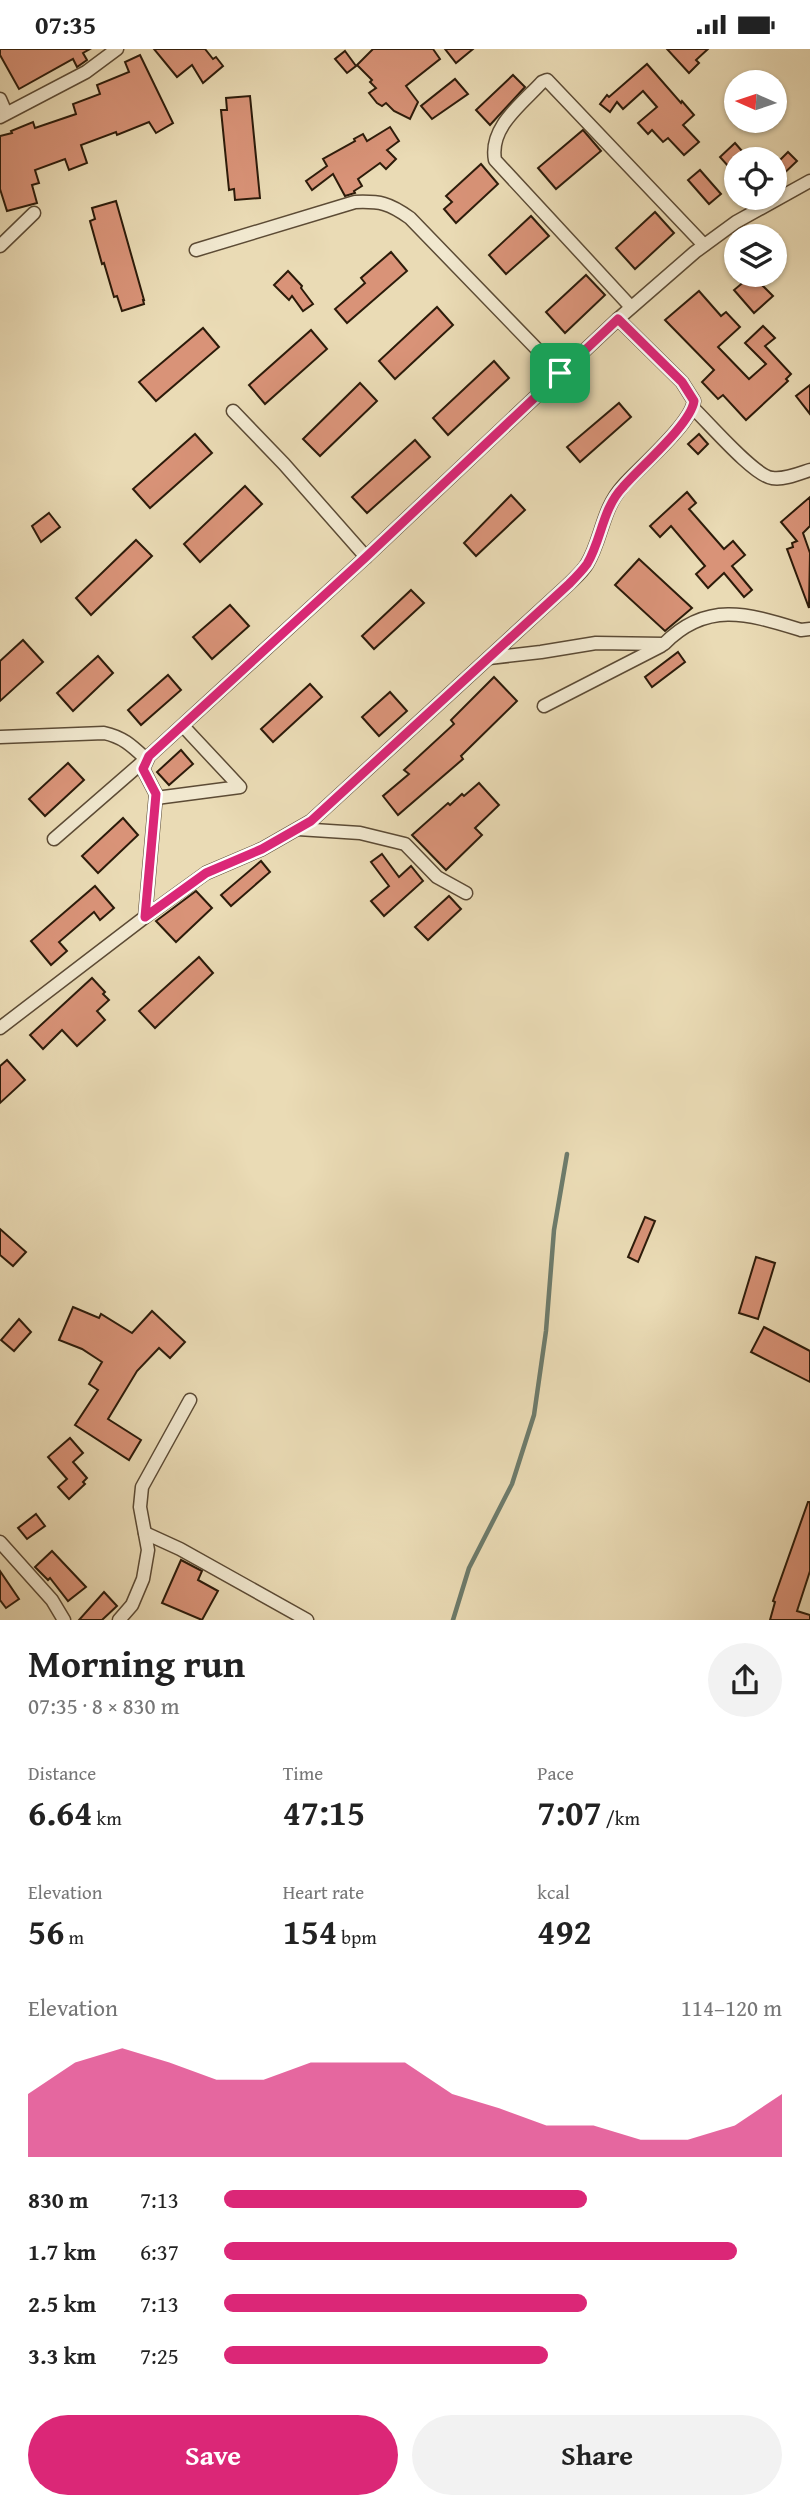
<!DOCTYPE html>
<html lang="en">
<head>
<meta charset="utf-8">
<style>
  :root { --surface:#fff; --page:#f2f2f2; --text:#222; --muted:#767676; --accent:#db2777 }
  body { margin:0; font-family:"Gentium Book Plus",serif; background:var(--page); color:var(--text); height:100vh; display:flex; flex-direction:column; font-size:26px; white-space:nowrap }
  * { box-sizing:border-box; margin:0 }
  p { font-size:23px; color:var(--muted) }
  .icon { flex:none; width:38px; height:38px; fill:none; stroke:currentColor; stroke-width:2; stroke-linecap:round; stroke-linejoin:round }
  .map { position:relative; height:1571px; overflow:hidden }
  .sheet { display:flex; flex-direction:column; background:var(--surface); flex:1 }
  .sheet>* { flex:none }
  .needle { width:46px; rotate:273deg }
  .controls { position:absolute; left:724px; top:21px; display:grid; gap:14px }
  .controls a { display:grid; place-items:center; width:63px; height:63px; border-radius:50%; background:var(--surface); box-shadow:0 2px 5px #0004; font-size:35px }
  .pin { position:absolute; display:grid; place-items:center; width:60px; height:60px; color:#fff; margin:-30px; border-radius:14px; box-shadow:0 4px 10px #0006 }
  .round { display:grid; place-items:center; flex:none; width:74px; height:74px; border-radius:37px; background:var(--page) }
  .overview { display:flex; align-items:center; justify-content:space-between; height:119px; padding:0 28px }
  h1 { font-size:38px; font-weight:600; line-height:52px }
  .metrics { display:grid; grid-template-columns:repeat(3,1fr); gap:10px; height:119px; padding:7px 28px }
  .metrics div { display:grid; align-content:center }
  .metrics b { font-size:35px; font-weight:600 }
  .metrics small { font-size:19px; font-weight:400 }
  .metrics p { font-size:19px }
  .chart { height:196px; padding:14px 28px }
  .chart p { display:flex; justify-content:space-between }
  .chart svg { width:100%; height:126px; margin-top:7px; fill:var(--accent); opacity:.7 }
  .button { display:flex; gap:14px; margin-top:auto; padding:14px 28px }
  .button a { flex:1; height:80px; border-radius:42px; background:var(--accent); color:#fff; font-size:28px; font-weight:600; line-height:80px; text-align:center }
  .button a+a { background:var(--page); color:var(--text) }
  ul { padding:0 28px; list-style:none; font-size:23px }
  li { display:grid; grid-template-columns:112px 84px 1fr; align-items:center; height:52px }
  li i { height:18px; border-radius:9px; background:var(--accent) }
  .status { display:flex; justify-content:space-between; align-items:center; height:49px; padding:0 35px; background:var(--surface); direction:ltr }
  .status svg { height:19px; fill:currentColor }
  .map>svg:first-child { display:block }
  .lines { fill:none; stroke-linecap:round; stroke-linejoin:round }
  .stream { stroke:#6d7b6b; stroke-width:4.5 }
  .building { fill:#d99378; stroke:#2c1b0a; stroke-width:2 }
  .minor-casing { stroke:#5c4b35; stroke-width:15 }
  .minor { stroke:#f1e8cf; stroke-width:12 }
  .route-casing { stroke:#fff; stroke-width:14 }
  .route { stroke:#db2777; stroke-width:9 }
</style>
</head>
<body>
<div class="status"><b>07:35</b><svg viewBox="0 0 49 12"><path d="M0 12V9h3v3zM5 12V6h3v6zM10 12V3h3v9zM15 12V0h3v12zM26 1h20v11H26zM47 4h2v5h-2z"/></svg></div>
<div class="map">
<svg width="810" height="1571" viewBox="0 0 810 1571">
  <rect width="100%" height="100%" fill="#eadbb5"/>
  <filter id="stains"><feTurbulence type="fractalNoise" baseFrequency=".00286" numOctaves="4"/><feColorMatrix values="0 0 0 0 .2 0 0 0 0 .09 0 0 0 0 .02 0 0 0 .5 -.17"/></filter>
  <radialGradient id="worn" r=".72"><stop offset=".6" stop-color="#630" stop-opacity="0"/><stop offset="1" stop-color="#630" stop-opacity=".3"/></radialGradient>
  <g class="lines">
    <!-- stream -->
    <polyline class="stream" points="453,1571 469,1519 512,1435 534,1366 546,1282 554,1181 567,1105"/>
  </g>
  <!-- building -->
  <g class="building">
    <polygon points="0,0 90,0 83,4 87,11 77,18 73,10 19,40 0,6"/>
    <polygon points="154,0 205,0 213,10 216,8 223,17 203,34 192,16 177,28"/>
    <polygon points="373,0 433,0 440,10 406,37 418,53 410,70 394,62 386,54 382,57 377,54 369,44 376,39 370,33 372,31 357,16"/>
    <polygon points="445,0 473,0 456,14"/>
    <polygon points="667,0 708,0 696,11 699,14 689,24"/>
    <polygon points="345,2 356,17 347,24 335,10"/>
    <polygon points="140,6 173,74 156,84 149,73 117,86 116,83 81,96 87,114 69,121 65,110 35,121 39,134 32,136 37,154 7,162 0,140 0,87 12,84 11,82 33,73 35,79 76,65 73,55 100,45 97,36 129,23 125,13"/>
    <polygon points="647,15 681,54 682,52 694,66 683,76 699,93 684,106 668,89 663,93 652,81 648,85 638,74 657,58 643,42 623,60 617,53 610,63 600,55 607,46 609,48"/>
    <polygon points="513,26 525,38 490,76 476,61"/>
    <polygon points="455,30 468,45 432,70 421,57"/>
    <polygon points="250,47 260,149 235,151 234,140 229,141 221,61 227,61 226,49"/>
    <polygon points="390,78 399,92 387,101 396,110 386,120 380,114 358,130 362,137 354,142 355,144 345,147 333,125 312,141 306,132 327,117 323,110 355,92 354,90 363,85 367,92"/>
    <polygon points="583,81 601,102 556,140 538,119"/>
    <polygon points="735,94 749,110 737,110 737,127 720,108"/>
    <polygon points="788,103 797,112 775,133 775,116"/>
    <polygon points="481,115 498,135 456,174 444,160 452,153 446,147"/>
    <polygon points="700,121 721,145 709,155 688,131"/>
    <polygon points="116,152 144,251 143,251 144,255 122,262 117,247 114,248 104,214 102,215 90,172 95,170 92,159"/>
    <polygon points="655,163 674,184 635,220 616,199"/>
    <polygon points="531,167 549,187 506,225 489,206"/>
    <polygon points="391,203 407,222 347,274 335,260 365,234 361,229"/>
    <polygon points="288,222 302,237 301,239 313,255 303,262 292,247 289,251 274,236"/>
    <polygon points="586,226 605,246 565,284 546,263"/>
    <polygon points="752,226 773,247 754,264 734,241"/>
    <polygon points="699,242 721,267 726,263 740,278 718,298 749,330 766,315 745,294 763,277 775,289 765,297 791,325 786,330 788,332 746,371 723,346 718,350 702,333 714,321 665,271"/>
    <polygon points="437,258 453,276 395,330 379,312"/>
    <polygon points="203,279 219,298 156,352 139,333"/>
    <polygon points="311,281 327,300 265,355 249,336"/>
    <polygon points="494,312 509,329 448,386 433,369"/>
    <polygon points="360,334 377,352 320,407 303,390"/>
    <polygon points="810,336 810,365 796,347"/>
    <polygon points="619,354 631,368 580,413 567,398"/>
    <polygon points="195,385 212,404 150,459 133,440"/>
    <polygon points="699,385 708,395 698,405 688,395"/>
    <polygon points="415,391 430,408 367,464 352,448"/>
    <polygon points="245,437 262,455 200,513 184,495"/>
    <polygon points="687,443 696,454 689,460 724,500 733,492 745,506 732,517 752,541 744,548 724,524 708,539 696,525 705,517 671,477 660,488 650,477"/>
    <polygon points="511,446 525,461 476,507 464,494"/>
    <polygon points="810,448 810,477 803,484 810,504 809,559 787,500 793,498 792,494 797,492 781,473"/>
    <polygon points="49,464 60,478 41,493 32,477"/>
    <polygon points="136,491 152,507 91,566 76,549"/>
    <polygon points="639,510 692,559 665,582 615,536"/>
    <polygon points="411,541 424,554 374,600 362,587"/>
    <polygon points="230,556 249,577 212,610 193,588"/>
    <polygon points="23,591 43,613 0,652 0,612"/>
    <polygon points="678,603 685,613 652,638 645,628"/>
    <polygon points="98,607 113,624 73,662 57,644"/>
    <polygon points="168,626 181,641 141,676 128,661"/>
    <polygon points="494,628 517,652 461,707 463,710 398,766 383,747 409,725 404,721 454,675 451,671"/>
    <polygon points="310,635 322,648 273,693 261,680"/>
    <polygon points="390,643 407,662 379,687 362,668"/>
    <polygon points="181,701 193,715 169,736 157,723"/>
    <polygon points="68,714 84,731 45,767 29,750"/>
    <polygon points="479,734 499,756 475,779 482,786 446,821 412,786 448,754 450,756 462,745 464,747"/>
    <polygon points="123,769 138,786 98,824 82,807"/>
    <polygon points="382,805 399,828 411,817 423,832 384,867 371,852 389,837 371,813"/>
    <polygon points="261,812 270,823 231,857 221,846"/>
    <polygon points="95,837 114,859 100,871 94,863 59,893 67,902 51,916 31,892"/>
    <polygon points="196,842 212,859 176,893 156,872"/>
    <polygon points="449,847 461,860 428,891 415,878"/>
    <polygon points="199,908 213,924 155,979 139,962"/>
    <polygon points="92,929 105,943 103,945 109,951 97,962 105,971 77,997 62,981 43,1000 30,986"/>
    <polygon points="7,1011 25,1031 0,1054 0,1017"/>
    <polygon points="645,1168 655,1172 638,1213 628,1208"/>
    <polygon points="0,1180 26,1203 13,1217 0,1206"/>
    <polygon points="756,1208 775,1214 758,1270 739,1264"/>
    <polygon points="73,1258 99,1269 101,1265 132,1284 152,1262 185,1293 170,1309 159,1299 137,1322 108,1370 141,1391 129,1411 75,1376 98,1341 89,1335 102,1313 82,1300 59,1291"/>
    <polygon points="19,1270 31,1283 14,1302 1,1291"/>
    <polygon points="764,1278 810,1302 810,1333 751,1303"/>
    <polygon points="70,1389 83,1404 73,1413 87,1429 83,1433 85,1435 69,1450 58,1438 67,1430 48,1408"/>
    <polygon points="808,1453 810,1453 810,1522 797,1562 810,1566 810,1571 770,1571 775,1553 773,1552"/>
    <polygon points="36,1465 45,1477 27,1490 18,1479"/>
    <polygon points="52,1502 86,1538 68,1552 50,1529 48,1531 35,1518"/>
    <polygon points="181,1511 202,1522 198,1531 218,1542 202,1571 162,1554"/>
    <polygon points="0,1522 19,1550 6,1559 0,1551"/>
    <polygon points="104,1543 117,1557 102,1571 79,1571"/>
  </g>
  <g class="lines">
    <!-- minor casing -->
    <g class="minor-casing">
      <g id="minor">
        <polyline points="0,50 6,64"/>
        <polyline points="0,68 86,23 117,0"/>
        <polyline points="0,197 34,164"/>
        <path d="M 196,201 L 355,153 C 380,152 389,154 410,169 L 560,324"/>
        <path d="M 631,258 L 495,111 C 489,78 522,55 542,33 L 547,31 L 704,196"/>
        <path d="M 693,359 C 708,373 754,427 772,429 C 784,431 798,425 810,421"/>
        <polyline points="233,362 284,415 366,508"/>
        <path d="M 489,609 L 541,603 L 596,594 L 664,595 C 707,551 749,565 801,581 L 810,580"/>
        <polyline points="544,657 661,597"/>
        <path d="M 0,688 L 104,684 C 123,688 132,697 146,710 L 54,790"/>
        <polyline points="156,749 240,738 183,677"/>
        <polyline points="298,780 360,784 405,795 437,828 466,844"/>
        <path d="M 145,868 L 206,824 L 262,800 L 311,772 L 569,535 C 575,529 583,522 587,515 C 602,490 602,460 623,437 C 640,418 691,375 694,352 L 682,333 L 618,270"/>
        <polyline points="0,979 145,868 156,745 143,720 149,707 366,508 618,270 695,203 736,173 810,132"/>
        <polyline points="145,1484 180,1500 307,1571"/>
        <polyline points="0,1493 52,1551 64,1571"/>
        <polyline points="119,1571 132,1556 143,1530 148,1501 140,1458 142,1438 190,1351"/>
      </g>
    </g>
    <!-- minor -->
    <use href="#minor" class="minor"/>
  </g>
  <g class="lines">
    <!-- route casing -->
    <g class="route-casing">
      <path id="route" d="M 618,270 L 682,333 L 694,352 C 691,375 640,418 623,438 C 602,460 602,490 587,515 C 582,522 575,529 569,535 L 311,772 L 262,800 L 206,824 L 145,868 L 156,745 L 143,720 L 149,707 L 366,508 Z"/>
    </g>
    <!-- route -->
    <use href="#route" class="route"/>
  </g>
  <rect width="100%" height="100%" filter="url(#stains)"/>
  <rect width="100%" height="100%" fill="url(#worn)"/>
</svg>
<div class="controls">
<a><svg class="needle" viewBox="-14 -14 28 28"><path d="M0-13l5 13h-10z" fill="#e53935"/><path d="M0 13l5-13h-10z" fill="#767676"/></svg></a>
<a><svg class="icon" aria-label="locate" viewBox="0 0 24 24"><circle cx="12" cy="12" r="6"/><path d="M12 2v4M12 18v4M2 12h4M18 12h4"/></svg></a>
<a><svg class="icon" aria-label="layers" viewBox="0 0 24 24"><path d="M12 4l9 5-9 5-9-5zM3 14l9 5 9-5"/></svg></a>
</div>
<div class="pin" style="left:560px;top:324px;background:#1e9e55"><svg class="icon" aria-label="arrive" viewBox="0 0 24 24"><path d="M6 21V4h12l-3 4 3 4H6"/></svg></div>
</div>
<section class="sheet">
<div class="overview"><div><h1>Morning run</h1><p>07:35 · 8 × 830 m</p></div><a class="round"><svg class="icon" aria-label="share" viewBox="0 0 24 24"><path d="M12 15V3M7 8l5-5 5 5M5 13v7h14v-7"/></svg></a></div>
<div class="metrics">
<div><p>Distance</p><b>6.64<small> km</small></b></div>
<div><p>Time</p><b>47:15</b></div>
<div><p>Pace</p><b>7:07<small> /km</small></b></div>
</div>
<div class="metrics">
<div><p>Elevation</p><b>56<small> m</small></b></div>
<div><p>Heart rate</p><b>154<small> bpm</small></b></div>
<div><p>kcal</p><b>492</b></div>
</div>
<div class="chart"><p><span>Elevation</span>114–120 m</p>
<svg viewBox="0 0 160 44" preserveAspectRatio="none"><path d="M0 44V22L10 11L20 6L30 11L40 17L50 17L60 11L70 11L80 11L90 22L100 27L110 33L120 33L130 38L140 38L150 33L160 22V44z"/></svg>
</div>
<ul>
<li><b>830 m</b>7:13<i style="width:65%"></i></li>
<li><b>1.7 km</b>6:37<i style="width:92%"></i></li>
<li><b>2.5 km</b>7:13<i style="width:65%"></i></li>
<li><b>3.3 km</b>7:25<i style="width:58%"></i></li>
</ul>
<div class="button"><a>Save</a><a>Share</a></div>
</section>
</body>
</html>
